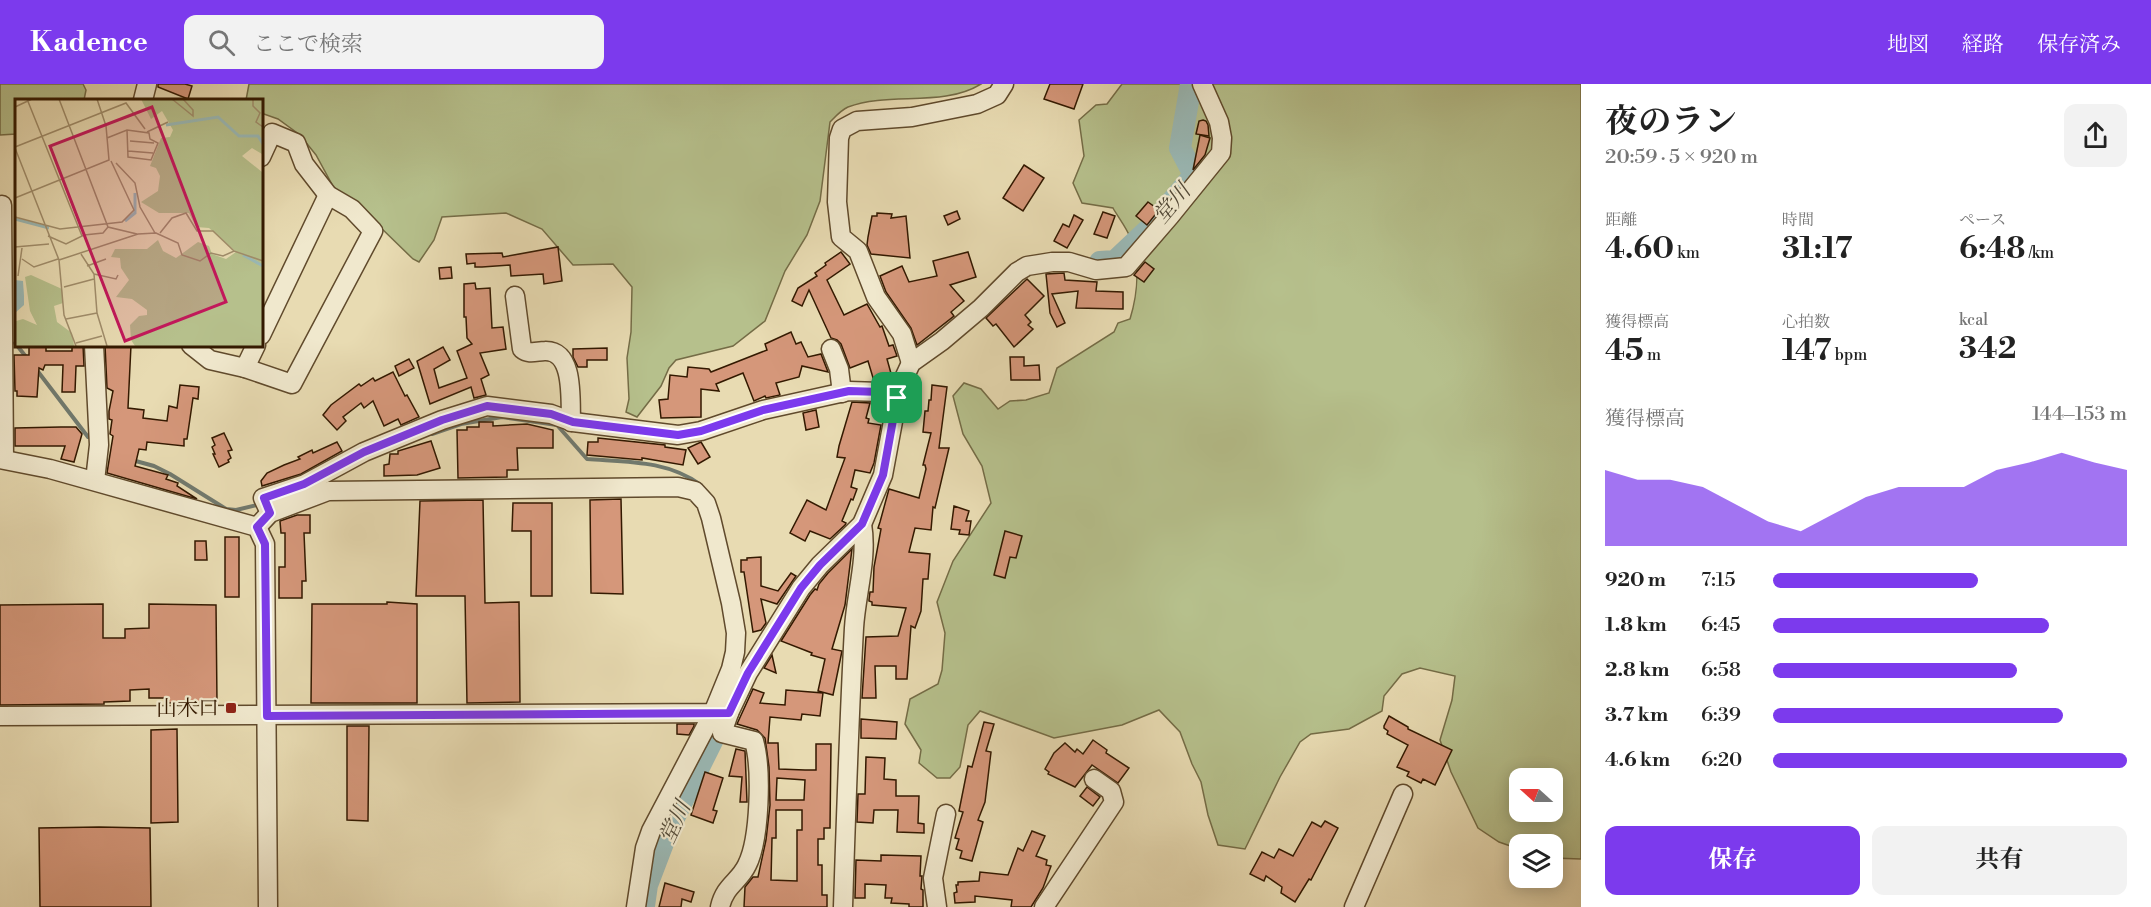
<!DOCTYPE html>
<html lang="ja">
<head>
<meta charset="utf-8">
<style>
  :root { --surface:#fff; --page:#f2f2f2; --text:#222; --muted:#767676; --accent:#7c3aed }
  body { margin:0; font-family:"Libre Bodoni","Noto Serif JP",serif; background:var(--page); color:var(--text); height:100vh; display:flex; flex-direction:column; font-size:22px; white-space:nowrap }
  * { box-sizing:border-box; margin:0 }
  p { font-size:20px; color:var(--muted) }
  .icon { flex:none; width:33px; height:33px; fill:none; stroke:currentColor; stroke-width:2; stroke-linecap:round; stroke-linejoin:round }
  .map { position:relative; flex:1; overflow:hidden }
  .drawer { display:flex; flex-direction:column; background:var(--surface); width:570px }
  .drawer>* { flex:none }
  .needle { width:39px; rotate:291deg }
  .tools { position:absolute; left:1509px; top:684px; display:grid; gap:12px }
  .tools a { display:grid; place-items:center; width:54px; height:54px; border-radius:12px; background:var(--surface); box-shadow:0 3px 15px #0003; font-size:30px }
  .pin { position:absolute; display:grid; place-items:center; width:51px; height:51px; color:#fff; margin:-26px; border-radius:12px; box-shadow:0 3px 9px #0006 }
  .round { display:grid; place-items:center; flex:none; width:63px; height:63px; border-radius:12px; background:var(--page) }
  .head { display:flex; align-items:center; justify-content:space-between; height:102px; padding:0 24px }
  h1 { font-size:33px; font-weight:700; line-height:45px }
  .figures { display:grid; grid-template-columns:repeat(3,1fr); gap:9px; height:102px; padding:6px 24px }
  .figures div { display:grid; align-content:center }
  .figures b { font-size:30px; font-weight:700 }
  .figures small { font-size:16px; font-weight:400 }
  .figures p { font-size:16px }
  .chart { height:168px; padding:12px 24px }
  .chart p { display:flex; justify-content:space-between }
  .chart svg { width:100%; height:108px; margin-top:6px; fill:var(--accent); opacity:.7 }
  .button { display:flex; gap:12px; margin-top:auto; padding:12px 24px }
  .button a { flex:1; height:69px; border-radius:12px; background:var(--accent); color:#fff; font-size:24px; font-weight:700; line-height:69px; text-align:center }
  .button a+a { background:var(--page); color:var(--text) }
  ul { padding:0 24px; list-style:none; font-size:20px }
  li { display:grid; grid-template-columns:96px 72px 1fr; align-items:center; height:45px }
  li i { height:15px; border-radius:8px; background:var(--accent) }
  header { display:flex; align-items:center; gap:36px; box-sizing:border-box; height:84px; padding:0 30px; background:var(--accent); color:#fff }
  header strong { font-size:28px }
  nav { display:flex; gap:33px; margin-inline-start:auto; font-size:21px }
  .search { width:420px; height:54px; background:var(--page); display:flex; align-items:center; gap:15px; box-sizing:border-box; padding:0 21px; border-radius:12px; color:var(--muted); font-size:22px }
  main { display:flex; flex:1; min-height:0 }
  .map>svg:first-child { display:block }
  .green { fill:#b6c08c; stroke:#746c46; stroke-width:1.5; fill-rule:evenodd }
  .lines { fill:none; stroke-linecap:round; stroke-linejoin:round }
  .stream { stroke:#71796d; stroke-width:4 }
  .river { stroke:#9ab9b6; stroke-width:22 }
  .building { fill:#d5977a; stroke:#331900; stroke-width:1.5; fill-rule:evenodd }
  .minor-casing { stroke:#604a2c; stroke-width:21 }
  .minor { stroke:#f0e8cd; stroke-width:18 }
  .route-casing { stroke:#fff; stroke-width:12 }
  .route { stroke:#7c3aed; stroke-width:8 }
  .poi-dot { fill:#8f2418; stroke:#f0e8cd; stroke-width:2 }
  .labels { text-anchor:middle; stroke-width:4.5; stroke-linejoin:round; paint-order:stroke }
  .poi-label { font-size:21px; fill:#331900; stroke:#f0e8cd; text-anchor:end }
  .water-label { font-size:22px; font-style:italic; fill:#524937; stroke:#f0e8cd }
  .inset-river { fill:none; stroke:#9ab9b6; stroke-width:3 }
  .inset-road { fill:none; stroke:#a08d6b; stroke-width:1.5 }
  .view { fill:#c2185b; fill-opacity:0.15; stroke:#c2185b; stroke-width:3 }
  .inset-edge { fill:none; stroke:#331900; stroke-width:3 }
</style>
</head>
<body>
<header>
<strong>Kadence</strong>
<div class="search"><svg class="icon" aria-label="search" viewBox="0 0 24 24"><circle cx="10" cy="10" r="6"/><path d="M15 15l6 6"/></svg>ここで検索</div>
<nav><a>地図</a><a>経路</a><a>保存済み</a></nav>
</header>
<main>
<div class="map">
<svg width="1581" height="823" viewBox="0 0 1581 823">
  <rect width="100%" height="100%" fill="#e8dbb2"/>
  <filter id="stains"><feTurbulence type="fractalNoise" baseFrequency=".00333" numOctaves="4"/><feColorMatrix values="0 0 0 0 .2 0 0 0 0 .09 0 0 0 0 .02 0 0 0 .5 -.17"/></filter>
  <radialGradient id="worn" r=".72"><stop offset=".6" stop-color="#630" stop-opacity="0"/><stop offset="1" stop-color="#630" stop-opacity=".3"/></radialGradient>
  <!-- green -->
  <g class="green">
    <polygon points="0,0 83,0 86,6 84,16 16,16 16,50 0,51"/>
    <path d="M 249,0 L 981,0 C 942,24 890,7 848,23 C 841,26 835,33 830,38 L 820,117 L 807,151 L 785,187 L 765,237 L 733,262 L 676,276 L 669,284 L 661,302 L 637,333 L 626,328 L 629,315 L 627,274 L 631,248 L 632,203 L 613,180 L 573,181 L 542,145 L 506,129 L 442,133 L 434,156 L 419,178 L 413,175 L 377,140 L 334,104 L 316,71 L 300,51 L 278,35 L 261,29 L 261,16 L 246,16 Z"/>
    <path d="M 1122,0 L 1581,0 L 1581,775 L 1553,774 L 1552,760 L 1520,760 L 1519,765 L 1499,758 L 1478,744 L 1451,688 L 1440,656 L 1452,616 L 1455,592 L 1420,584 L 1402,590 L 1384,612 L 1382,627 L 1349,645 L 1311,650 L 1300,658 L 1280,693 L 1245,765 L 1218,761 L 1208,731 L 1201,698 L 1192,680 L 1180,648 L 1159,626 L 1122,641 L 1054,654 L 980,627 L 968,641 L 960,683 L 950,694 L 937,694 L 919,679 L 921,666 L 905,640 L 910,615 L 938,600 L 942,586 L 945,549 L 937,518 L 953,477 L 991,419 L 982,382 L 963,350 L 953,312 L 964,299 L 981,305 L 998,325 L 1010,317 L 1026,316 L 1049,309 L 1057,284 L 1114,248 L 1118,239 L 1130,235 C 1138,209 1140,179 1130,153 C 1126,143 1118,133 1113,124 L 1082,119 L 1073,99 L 1084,72 L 1079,36 L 1096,21 L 1107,20 ZM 1520,694 L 1552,694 L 1552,728 L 1520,728 Z"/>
  </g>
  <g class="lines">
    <!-- stream -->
    <g class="stream">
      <polyline points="15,259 27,274"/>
      <polyline points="36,285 88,353"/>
      <path d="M 432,350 L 461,340 L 502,333 L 557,341 L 587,375 C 627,378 667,376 701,401"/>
      <polyline points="132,376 154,382 170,390 226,425 236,426 261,420"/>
    </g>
    <!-- river -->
    <g class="river">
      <polyline points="1100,178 1115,177 1150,144 1194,91 1180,64 1191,0"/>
      <polyline points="644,822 647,801 668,746 713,655"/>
    </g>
  </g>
  <!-- building -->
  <g class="building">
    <polygon points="158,0 185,0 192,2 188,15 158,3"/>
    <polygon points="1050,0 1083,0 1074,25 1044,15"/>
    <polygon points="1203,36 1206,37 1208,41 1209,52 1196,50 1199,37"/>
    <polygon points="1200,51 1210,54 1205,71 1193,86"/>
    <polygon points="1024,81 1044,94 1023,127 1003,114"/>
    <polygon points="1148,118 1159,126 1147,141 1136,132"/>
    <polygon points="957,127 960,135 948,141 944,132"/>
    <polygon points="1103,128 1115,132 1107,154 1094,150"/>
    <polygon points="877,129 892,130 891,134 906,132 910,174 871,170 867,161 868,153 872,132 877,132"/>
    <polygon points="1074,131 1083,136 1067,164 1054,157 1063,140 1069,143"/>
    <polygon points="558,163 562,197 544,200 543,190 511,192 510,181 482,183 475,183 475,179 467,180 466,170 502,169 503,173"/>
    <polygon points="841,168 850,180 827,196 844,231 867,220 880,243 882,242 889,262 893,261 897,272 887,275 892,293 889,299 874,297 868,277 850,284 841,260 837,256 831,254 809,206 802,222 792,217 798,204 817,192 815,189 826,181 825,179"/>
    <polygon points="968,168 976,193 950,201 964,217 951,228 954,232 917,261 911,244 886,208 880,192 902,182 909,198 937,192 933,177"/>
    <polygon points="1145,178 1154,185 1144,198 1134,191"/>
    <polygon points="451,183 452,194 440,195 439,184"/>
    <polygon points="1064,189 1065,196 1097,198 1096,207 1123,208 1123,225 1076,224 1078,207 1052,210 1065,239 1057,243 1050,229 1046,190"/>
    <polygon points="1027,195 1044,212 1025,231 1031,238 1028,241 1033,245 1014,263 996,240 993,242 986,234"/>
    <polygon points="475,199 476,205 490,204 492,244 503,243 506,265 480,269 489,291 481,295 486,311 474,314 471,303 430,320 417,277 443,263 450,276 434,285 439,304 467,294 457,267 472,260 467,254 466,233 464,233 464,200"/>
    <polygon points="791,248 796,260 801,258 808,273 821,270 828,288 802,282 799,293 776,299 780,311 766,314 765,312 754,317 743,289 716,300 719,307 701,305 701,333 661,334 659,316 668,315 670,291 687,293 688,283 709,285 711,288 767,266 765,260"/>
    <polygon points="72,261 83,261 84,282 76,282 75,308 62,308 63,281 45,281 43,286 39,284 37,313 17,312 17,307 15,307 14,271 29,271 29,262 46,263 46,267 72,267"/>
    <polygon points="105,261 131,261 128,324 144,326 143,334 167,337 169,322 177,324 180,301 199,303 198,315 193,314 187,355 184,355 184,362 147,358 146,366 139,365 135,382 168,391 166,395 178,399 177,402 197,415 107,389 113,352 110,350 112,336 109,335 109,327 113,307 107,304"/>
    <polygon points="607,264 607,276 587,276 587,283 578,283 573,273 573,265"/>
    <polygon points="1010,273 1024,273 1024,282 1039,281 1040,296 1011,296"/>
    <polygon points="409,275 414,284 399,292 395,282"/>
    <polygon points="393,288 405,312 407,311 419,333 401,341 398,335 384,342 373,317 364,324 361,319 343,333 346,337 337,346 323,331 331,321 359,300 361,302 373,294 375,297"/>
    <polygon points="932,301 947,303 939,364 949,364 935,424 933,423 931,446 915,444 909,468 930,470 928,495 923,495 921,527 915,544 911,542 907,595 896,595 896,582 875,582 876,614 862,614 866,553 898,552 906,524 872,521 872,518 869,517 869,516 870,508 873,508 874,483 881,445 878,444 880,438 889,405 919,414 926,385 925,381 923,381 931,349 923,348 925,327 928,327 929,316 931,316"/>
    <polygon points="852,318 870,319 866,334 869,335 868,339 881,341 874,379 870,389 855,386 851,403 857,405 853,416 851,415 842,437 846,439 845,441 830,455 810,447 805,457 790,449 807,416 826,426 845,374 837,373 839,362"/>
    <polygon points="816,326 819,343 806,346 803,329"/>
    <polygon points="479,338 493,338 493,342 527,340 553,346 553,364 517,364 518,386 507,386 507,393 458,394 457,346 467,346 467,343 479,343"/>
    <polygon points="61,343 76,343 82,350 74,378 61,375 65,362 15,362 15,344"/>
    <polygon points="224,349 232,366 228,367 231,374 228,376 229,378 219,383 213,370 215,370 212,363 215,361 212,354"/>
    <polygon points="598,354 665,361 665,363 686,366 683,381 642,374 642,376 587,371 588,358 598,358"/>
    <polygon points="431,357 440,384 417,391 384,392 384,381 389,380 390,370 398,370 398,367"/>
    <polygon points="337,358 342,367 301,390 262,402 261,397 267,389 284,381 300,375 298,373 312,366 313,369"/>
    <polygon points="701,358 710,373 698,380 688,364"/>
    <polygon points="621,415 623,510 591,509 590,416"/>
    <polygon points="483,416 485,519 519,518 520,618 467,619 465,512 416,512 420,417"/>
    <polygon points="513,419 552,419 552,512 531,512 531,447 512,447"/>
    <polygon points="954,422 969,427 966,437 971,437 969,451 959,450 960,446 951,445"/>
    <polygon points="297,431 310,431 310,449 304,449 306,497 302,497 302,514 279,514 279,483 285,483 285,449 281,449 280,437"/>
    <polygon points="1005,447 1022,452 1016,474 1010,473 1005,494 994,491"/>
    <rect x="225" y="453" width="14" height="60"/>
    <polygon points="195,457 206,457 207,476 195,476"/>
    <polygon points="852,465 845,521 832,565 842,567 833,611 818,607 825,575 811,571 812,569 781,557 810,511 815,505 817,506 819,500 828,489"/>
    <polygon points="761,473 761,502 778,507 791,489 796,492 777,520 761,515 766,539 761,546 753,548 744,488 741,488 741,476 747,476 747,474"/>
    <polygon points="387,518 417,520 417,619 311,619 312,520 387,520"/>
    <polygon points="103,520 103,554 125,554 125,545 149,544 149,520 216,521 217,618 166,619 166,614 149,614 149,605 130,606 130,617 104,618 104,620 0,621 0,521"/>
    <polygon points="772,571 776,589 764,584"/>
    <path d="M 753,605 L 764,609 L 760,619 L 785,621 L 786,606 L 823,609 L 820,632 L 802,630 L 801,636 L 770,633 L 768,659 L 778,659 L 779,685 L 805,686 L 816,686 L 816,660 L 831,660 L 830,744 L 824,744 L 824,755 L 818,755 L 818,781 L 822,781 L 822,811 L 827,811 L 827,823 L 744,823 L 745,803 L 753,793 L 758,793 L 766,756 L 770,721 L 769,683 L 765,654 L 757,646 L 737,640 ZM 777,694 L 805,696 L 804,716 L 776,716 ZM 776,726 L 802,726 L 802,746 L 797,746 L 797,797 L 771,796 L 772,754 L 776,754 Z"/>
    <polygon points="1389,632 1408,643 1408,645 1452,666 1435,701 1423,695 1421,699 1407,692 1409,688 1397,683 1408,661 1387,650 1388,647 1384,644 1384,642"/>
    <polygon points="861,635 897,638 896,655 861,654"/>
    <polygon points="984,638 994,640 986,667 991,668 985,718 978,736 983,738 972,777 960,774 962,767 956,765 959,755 955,754 963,728 959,727 968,682 972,683"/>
    <polygon points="677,640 694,640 694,642 689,651 677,650"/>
    <polygon points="347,642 369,642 368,737 347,736"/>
    <polygon points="177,645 178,738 151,739 151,646"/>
    <polygon points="1093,656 1107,666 1106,669 1129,684 1118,699 1092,681 1075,703 1048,690 1049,688 1045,685 1054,669 1065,659 1075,668 1077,665 1083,670"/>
    <polygon points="736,665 745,667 747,718 740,718 742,693 729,692"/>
    <polygon points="866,673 885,674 884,695 896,696 896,712 919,712 918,739 924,740 924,749 897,748 898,726 874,726 873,739 857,738 858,710 865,710"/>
    <polygon points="705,688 723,694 713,726 717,727 713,739 691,731"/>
    <polygon points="1087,703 1100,713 1093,722 1080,712"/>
    <polygon points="1325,737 1338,744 1311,796 1309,795 1295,818 1281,809 1282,803 1266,792 1264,797 1250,790 1262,768 1274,774 1279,765 1293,772 1312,738 1321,743"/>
    <polygon points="99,743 150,744 151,823 40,823 39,744"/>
    <polygon points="1032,747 1045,752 1036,772 1047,776 1046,781 1051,782 1043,804 1031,823 1011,823 1012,816 975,812 975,818 955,819 954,809 957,808 956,801 958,801 958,798 979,797 980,788 1008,791 1018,764 1023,767"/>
    <polygon points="881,771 921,772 920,792 922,792 921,805 923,806 923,823 909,823 909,820 891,819 892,814 885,814 886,801 865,800 865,814 855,814 856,776 881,777"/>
    <polygon points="665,799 694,808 691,818 682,815 681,823 659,823"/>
  </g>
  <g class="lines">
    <!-- minor casing -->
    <g class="minor-casing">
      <g id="minor">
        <polyline points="143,16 147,0"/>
        <polyline points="2,121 4,375"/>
        <path d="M 515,212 L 522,265 C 529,271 537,267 545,267 C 575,266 570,317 571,338"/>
        <polyline points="261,251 328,111"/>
        <polyline points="94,261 99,361 95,397"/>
        <polyline points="191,261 210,276 245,284 292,300 373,147 352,125 328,111 304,80 296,59 272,49 261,73"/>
        <polyline points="831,265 839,285 842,309"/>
        <polyline points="911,279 902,250 876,213 858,167 841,153 837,118 839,54 842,45 857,37 912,33 977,20 997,11 1004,0"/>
        <polyline points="245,284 256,261"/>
        <polyline points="0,375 50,385 257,443 265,460 268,823"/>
        <polyline points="270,429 263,414 305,400 364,368 442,336 487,322 551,330 573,338 678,351 701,347 763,326 849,307 881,308 897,314"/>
        <polyline points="257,443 270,429 328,407 678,403 695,407 706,419 711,434 731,519 736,549 735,568 731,585 713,629 651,747 645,764 636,823"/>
        <polyline points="0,632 729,629 748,589 801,504 820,481 862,440 883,391 899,305 911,279 942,257 981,224 1017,188 1027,182 1052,178 1069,178 1096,186 1126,183 1170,132 1221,69 1222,54 1219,38 1202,0"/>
        <path d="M 720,823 C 725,801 739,798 747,781 C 760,755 762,685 754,657 L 722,649 L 729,629"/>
        <path d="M 843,823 C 846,730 849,637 854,544 C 856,510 868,474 862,440"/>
        <polyline points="937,823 933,794 946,730"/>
        <polyline points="1044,823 1114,718 1111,707 1094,695"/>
        <polyline points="1354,823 1403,710"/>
      </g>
    </g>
    <!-- minor -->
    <use href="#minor" class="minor"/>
  </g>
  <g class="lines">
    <!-- route casing -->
    <g class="route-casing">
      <polygon id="route" points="849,307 881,308 897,314 883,391 862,440 820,481 801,504 748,589 729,629 267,632 265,460 257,443 270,429 264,414 304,400 364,368 442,336 487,322 551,330 573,338 678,351 701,347 763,326"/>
    </g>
    <!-- route -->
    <use href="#route" class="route"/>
  </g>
  <!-- markers -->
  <rect class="poi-dot" x="225" y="618" width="12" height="12" rx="3"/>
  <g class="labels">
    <!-- poi labels -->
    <g class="poi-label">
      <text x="219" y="631">山木口</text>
    </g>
    <!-- water labels -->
    <g class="water-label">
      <text transform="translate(1171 119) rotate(-50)" y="8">堂川</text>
      <text transform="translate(674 738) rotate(-65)" y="8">堂川</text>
    </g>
  </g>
  <!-- overview -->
  <g transform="translate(15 15)">
    <rect width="248" height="248" fill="#e8dbb2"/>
    <path d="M 126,0 L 247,0 L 247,55 L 237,49 L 227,57 L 247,73 L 247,247 L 120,247 L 116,241 L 115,226 L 124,217 L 132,216 L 132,211 L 117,200 L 101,198 L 114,181 L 106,169 L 105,159 L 96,158 L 100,150 L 132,150 L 143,141 L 148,152 L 161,159 L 183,143 L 194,147 L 197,155 L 211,160 L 221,153 L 194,129 L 181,128 L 174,114 L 144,114 L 126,103 L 143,92 L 145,77 L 141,69 L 135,67 L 146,39 L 155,38 L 158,31 L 147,12 L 136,20 ZM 16,176 L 47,190 L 48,204 L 39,207 L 42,223 L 57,234 L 59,247 L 0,247 L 1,222 L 8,220 L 22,226 L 15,212 L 10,178 Z" fill="#b6c08c"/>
    <path d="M 0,181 L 8,182 L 9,197 L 9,206 L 0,214 Z" fill="#9ab9b6"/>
    <path class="inset-river" d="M 151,26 L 203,18 L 224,37 L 243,37 L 248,45M 0,120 L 34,129M 110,122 L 120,114 L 120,94M 228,156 L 248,167"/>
    <path class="inset-road" d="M 12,0 L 67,137M 44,0 L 93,128 L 122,135M 157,0 L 178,17 L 178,11 L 168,0M 238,0 L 238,7 L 245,14 L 241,23 L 248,28M 0,8 L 17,0M 90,26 L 120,15M 132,33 L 153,23M 92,39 L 112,31 L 134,34 L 135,40 L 143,44 L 136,61 L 113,58 L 112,31M 115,42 L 139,44M 0,48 L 111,4 L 130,30M 0,49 L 44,161 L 49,216 L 61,247M 113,52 L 138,54M 101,64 L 120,84 L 125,108 L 140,134M 0,99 L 94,61 L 91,27 L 82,0M 0,118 L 45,130 L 107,123 L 119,111 L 96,62M 145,134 L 157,119 L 171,114 L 182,132 L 198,132 L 219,152M 33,137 L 51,145 L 69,136 L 88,134 L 93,128M 0,148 L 34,145M 66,155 L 79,175 L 82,214 L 92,247M 7,160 L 19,168 L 43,160M 44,161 L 123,135 L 141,134 L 163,144 L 167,156 L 185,162 L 196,154 L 208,157 L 219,152 L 248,162M 72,167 L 91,160M 79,175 L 101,180 L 103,176M 3,177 L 7,149M 49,188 L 79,180M 51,220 L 82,214M 61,244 L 87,237"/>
    <path class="view" d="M 137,8 L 211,203 L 110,242 L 35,47 Z"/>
    <rect width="248" height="248" class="inset-edge"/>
  </g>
  <rect width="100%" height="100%" filter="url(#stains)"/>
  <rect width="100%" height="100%" fill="url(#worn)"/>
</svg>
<div class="tools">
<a><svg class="needle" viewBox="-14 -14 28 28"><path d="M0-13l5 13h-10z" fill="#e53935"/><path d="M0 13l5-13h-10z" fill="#767676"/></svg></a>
<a><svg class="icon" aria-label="layers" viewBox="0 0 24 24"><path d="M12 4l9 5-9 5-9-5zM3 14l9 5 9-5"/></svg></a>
</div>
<div class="pin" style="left:897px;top:314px;background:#1e9e55"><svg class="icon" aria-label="arrive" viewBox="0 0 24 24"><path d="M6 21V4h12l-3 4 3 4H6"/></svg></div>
</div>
<section class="drawer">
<div class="head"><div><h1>夜のラン</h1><p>20:59 · 5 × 920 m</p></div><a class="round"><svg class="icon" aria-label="share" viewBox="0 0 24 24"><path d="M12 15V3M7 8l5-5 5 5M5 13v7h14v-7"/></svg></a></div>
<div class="figures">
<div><p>距離</p><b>4.60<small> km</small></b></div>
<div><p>時間</p><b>31:17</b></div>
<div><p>ペース</p><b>6:48<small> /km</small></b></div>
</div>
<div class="figures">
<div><p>獲得標高</p><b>45<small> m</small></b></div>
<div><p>心拍数</p><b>147<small> bpm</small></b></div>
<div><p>kcal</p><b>342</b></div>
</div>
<div class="chart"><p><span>獲得標高</span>144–153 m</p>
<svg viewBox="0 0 160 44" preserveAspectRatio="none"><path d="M0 44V13L10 17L20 17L30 20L40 27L50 34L60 38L70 31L80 24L90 20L100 20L110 20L120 13L130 10L140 6L150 10L160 13V44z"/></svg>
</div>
<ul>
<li><b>920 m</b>7:15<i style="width:58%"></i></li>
<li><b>1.8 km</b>6:45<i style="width:78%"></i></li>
<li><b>2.8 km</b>6:58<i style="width:69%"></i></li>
<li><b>3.7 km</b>6:39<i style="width:82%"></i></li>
<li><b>4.6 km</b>6:20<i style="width:100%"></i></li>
</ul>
<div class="button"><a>保存</a><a>共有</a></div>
</section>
</main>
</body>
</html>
